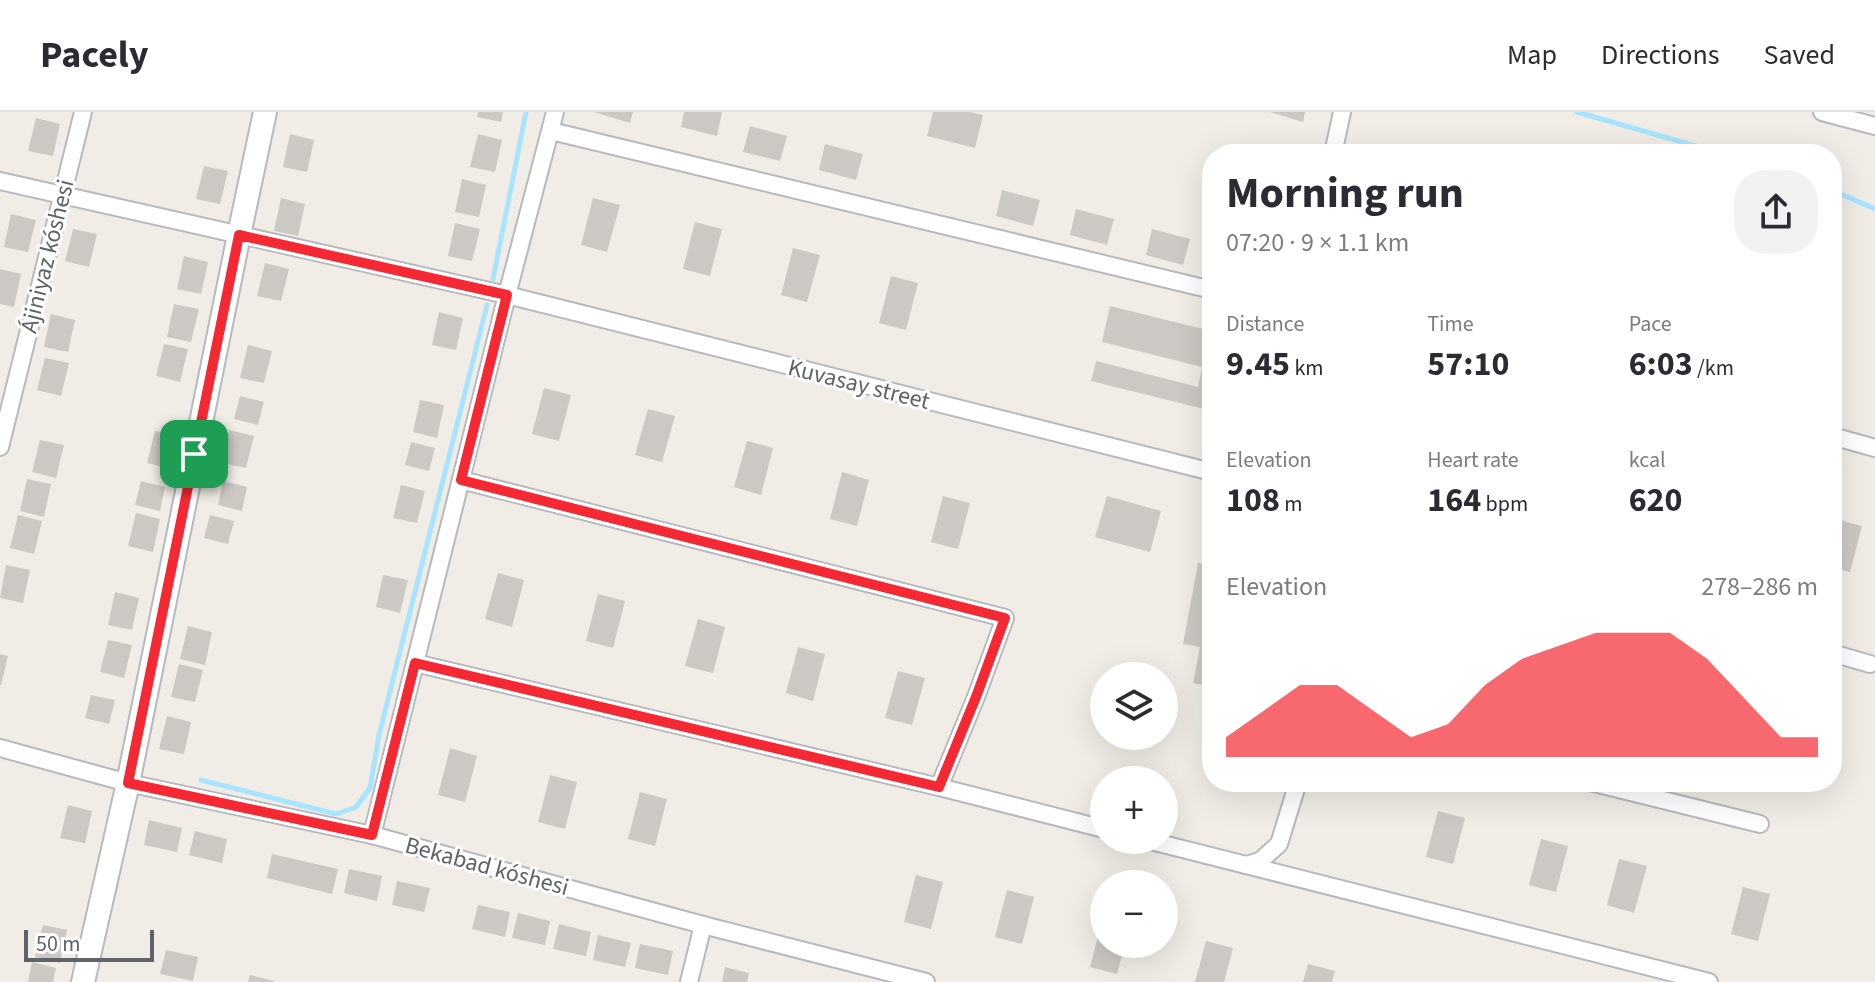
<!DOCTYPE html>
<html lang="en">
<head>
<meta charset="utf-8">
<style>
  :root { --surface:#fff; --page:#f2f2f3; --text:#2b2b33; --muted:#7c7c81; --line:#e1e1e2; --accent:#f42933 }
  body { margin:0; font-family:"Source Sans 3",sans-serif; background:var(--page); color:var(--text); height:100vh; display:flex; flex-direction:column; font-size:30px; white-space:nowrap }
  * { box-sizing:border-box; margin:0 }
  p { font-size:26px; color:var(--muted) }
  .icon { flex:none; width:44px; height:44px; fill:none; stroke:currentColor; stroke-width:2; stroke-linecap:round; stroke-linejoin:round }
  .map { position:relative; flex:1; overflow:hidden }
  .side { position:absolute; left:1202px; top:32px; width:640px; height:648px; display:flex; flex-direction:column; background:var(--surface); border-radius:32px; box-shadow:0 8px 32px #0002 }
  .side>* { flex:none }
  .tools { position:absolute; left:1090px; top:550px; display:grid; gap:16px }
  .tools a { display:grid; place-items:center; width:88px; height:88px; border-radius:50%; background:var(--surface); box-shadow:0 8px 32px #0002; font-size:40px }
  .scale { position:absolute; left:24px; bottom:20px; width:130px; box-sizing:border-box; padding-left:8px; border:4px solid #5d6367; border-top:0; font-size:22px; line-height:28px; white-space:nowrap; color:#5d6367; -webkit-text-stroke:6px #fff; paint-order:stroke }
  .pin { position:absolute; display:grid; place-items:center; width:68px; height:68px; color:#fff; margin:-34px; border-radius:16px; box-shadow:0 4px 12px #0006 }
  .round { display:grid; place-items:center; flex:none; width:84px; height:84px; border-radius:32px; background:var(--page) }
  .summary { display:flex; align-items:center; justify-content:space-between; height:136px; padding:0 24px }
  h1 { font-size:44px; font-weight:700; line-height:60px }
  .stats { display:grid; grid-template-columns:repeat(3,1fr); gap:12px; height:136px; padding:8px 24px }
  .stats div { display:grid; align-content:center }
  .stats b { font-size:34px; font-weight:700 }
  .stats small { font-size:22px; font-weight:400 }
  .stats p { font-size:22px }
  .chart { height:224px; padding:16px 24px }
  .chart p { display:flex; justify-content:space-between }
  .chart svg { width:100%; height:144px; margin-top:8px; fill:var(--accent); opacity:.7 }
  header { display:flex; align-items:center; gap:48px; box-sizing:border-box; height:112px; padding:0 40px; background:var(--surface); border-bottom:2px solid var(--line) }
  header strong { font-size:38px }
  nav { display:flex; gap:44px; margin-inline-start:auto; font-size:28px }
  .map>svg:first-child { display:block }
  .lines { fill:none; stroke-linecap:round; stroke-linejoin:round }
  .stream { stroke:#a8e4ff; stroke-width:5 }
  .building { fill:#ccc8c3 }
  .street-casing { stroke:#b6babd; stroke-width:20 }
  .secondary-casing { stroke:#b4babe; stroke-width:26 }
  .street { stroke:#fff; stroke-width:16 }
  .secondary { stroke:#fff; stroke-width:22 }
  .route-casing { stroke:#fff; stroke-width:16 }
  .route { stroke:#f42933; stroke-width:10 }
  .labels { text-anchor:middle; stroke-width:6; stroke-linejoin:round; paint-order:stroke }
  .street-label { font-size:24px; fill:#5d6367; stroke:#fff }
</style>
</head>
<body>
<header>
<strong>Pacely</strong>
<nav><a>Map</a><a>Directions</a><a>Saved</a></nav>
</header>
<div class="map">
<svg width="1875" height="870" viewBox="0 0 1875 870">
  <rect width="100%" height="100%" fill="#f1ede6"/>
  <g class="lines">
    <!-- stream -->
    <g class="stream">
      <polyline points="1577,0 1724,42"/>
      <polyline points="1832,78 1875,97"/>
      <polyline points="493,167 526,0"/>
      <polyline points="201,668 336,702 356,695 370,676 379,623 487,193"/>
    </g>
  </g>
  <!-- building -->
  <g class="building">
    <polygon points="478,0 503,0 501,10 477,5"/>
    <polygon points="594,0 633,0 630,11"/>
    <polygon points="684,0 722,0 717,24 681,15"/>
    <polygon points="933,0 970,0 983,3 975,36 927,24"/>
    <polygon points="1270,0 1305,0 1303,10"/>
    <polygon points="36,6 60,12 53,44 28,39"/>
    <polygon points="750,14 787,24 780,49 743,40"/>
    <polygon points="290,22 314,28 307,60 283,55"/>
    <polygon points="478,22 502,28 495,60 470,55"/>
    <polygon points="825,32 863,42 856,68 819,58"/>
    <polygon points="204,54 228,59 220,92 196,87"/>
    <polygon points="462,67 486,73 479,105 455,100"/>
    <polygon points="1002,78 1040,88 1033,114 996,104"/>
    <polygon points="281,86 305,92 298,124 274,119"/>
    <polygon points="593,86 620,93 607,140 581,133"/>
    <polygon points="1076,97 1114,107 1107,133 1070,123"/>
    <polygon points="11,102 36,108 28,140 4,135"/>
    <polygon points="695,110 722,117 710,164 683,157"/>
    <polygon points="455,111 480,117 472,149 448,144"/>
    <polygon points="73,117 97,122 89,155 65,149"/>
    <polygon points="1152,117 1190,127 1183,153 1146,143"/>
    <polygon points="793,136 820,143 807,190 781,183"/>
    <polygon points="184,144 208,150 201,182 177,177"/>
    <polygon points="265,151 289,157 281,189 257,184"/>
    <polygon points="0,157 21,162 14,195 0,192"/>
    <polygon points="891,164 918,171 906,218 879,211"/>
    <polygon points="174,192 199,197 191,230 167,225"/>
    <polygon points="1110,194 1211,219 1202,255 1102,230"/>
    <polygon points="439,200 463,206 456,238 432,233"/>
    <polygon points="51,202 75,208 68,240 44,235"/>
    <polygon points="164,232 188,237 180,270 156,264"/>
    <polygon points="248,233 272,239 264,271 240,266"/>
    <polygon points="45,246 69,251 61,284 37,278"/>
    <polygon points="1096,249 1198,275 1202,255 1212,257 1212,282 1208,298 1091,269"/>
    <polygon points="544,276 571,283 559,329 532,322"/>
    <polygon points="240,284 264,290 258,313 234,307"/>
    <polygon points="420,288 444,293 437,326 413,320"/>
    <polygon points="648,297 675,304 662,350 635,343"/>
    <polygon points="229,318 254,324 246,356 222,351"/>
    <polygon points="155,319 179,324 172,357 147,351"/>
    <polygon points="40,328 64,333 56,366 32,360"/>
    <polygon points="747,329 773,336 761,383 734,375"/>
    <polygon points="411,330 435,336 429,359 405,353"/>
    <polygon points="842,360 869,368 857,414 830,407"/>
    <polygon points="27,367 51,372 44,405 20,399"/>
    <polygon points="141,369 165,375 160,399 135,393"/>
    <polygon points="223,369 247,375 242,399 218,393"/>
    <polygon points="401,373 425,379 417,411 393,406"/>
    <polygon points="943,384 970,391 958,437 931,430"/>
    <polygon points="1107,384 1161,399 1150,440 1095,425"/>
    <polygon points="136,401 160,407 153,440 128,434"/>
    <polygon points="18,403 42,409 34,442 10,436"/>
    <polygon points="210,403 234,409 228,432 204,426"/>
    <polygon points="1835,407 1862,414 1850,460 1832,456 1832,419"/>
    <polygon points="1198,451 1212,454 1212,575 1193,571 1200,535 1183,532"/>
    <polygon points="6,453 30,458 23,491 0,486"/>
    <polygon points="498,461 524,468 512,515 485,507"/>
    <polygon points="383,463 408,468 400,501 376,495"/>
    <polygon points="115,480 139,486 132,518 108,513"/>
    <polygon points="598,482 625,489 613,536 586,529"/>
    <polygon points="698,507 725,515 713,561 685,554"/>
    <polygon points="188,514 212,520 205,553 180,547"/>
    <polygon points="108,528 132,533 124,566 100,560"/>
    <polygon points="798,535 825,542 813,589 786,581"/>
    <polygon points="0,542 8,544 1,573 0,573"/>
    <polygon points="179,552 203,558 195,590 171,585"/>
    <polygon points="898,559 925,566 912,613 885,606"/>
    <polygon points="91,583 115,588 109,612 85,606"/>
    <polygon points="167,604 191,610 184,642 159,637"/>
    <polygon points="450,636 477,644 465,690 438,683"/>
    <polygon points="550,663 577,670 565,717 538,710"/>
    <polygon points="640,680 667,687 655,734 628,727"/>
    <polygon points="68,693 92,699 85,731 60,726"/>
    <polygon points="1438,699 1465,706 1453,752 1426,745"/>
    <polygon points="149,708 182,716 177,740 144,733"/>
    <polygon points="195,719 227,727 222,751 189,743"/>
    <polygon points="1541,727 1568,734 1556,780 1529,773"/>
    <polygon points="272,742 338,757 332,782 267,766"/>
    <polygon points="1619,747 1647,754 1634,801 1607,793"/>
    <polygon points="349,757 382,764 377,789 344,781"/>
    <polygon points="916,763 943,770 931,817 904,810"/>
    <polygon points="397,769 430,776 424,800 392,793"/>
    <polygon points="1743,775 1770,782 1758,829 1731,822"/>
    <polygon points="1007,778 1034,785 1022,832 995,825"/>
    <polygon points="478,793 510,800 505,825 472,817"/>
    <polygon points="518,801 550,809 545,833 512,826"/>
    <polygon points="1103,805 1104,832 1125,832 1117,862 1090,855"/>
    <polygon points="559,812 591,820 586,844 553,837"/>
    <polygon points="43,813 67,818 60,851 35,845"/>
    <polygon points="598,823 631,831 625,855 593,848"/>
    <polygon points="1206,829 1233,836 1224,870 1195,870"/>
    <polygon points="640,832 673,839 668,863 635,856"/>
    <polygon points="166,838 198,845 193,869 160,862"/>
    <polygon points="32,850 56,856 53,870 28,870"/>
    <polygon points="1308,852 1335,859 1332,870 1303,870"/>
    <polygon points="725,855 749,861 747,870 722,870"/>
    <polygon points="250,863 274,869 274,870 248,870"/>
  </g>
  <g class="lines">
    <!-- street casing -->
    <g class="street-casing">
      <g id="street">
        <polyline points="1822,0 1875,14"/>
        <polyline points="551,19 1212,178"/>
        <polyline points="1333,42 1342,0"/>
        <polyline points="0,69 507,183 1212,360"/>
        <polyline points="1832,324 1875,336"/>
        <polyline points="0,335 83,0"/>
        <polyline points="461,368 1005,506 976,585 939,675"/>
        <polyline points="1832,541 1870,552"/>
        <polyline points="415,551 939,675 1104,717"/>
        <polyline points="0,636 128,671 372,723 703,813 926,870"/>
        <polyline points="1590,670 1760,712"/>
        <polyline points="372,723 507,183 555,0"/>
        <polyline points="1147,728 1709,870"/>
        <polyline points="1246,753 1260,749 1279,732 1298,670"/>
        <polyline points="689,870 703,813"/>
      </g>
    </g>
    <!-- secondary casing -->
    <g class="secondary-casing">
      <polyline id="secondary" points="83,870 128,671 239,123 265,0"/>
    </g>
    <!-- street -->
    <use href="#street" class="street"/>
    <!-- secondary -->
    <use href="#secondary" class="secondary"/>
  </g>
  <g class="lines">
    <!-- route casing -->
    <g class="route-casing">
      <polygon id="route" points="239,123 507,183 461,368 1005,506 976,585 939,675 415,551 372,723 128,671"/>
    </g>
    <!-- route -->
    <use href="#route" class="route"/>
  </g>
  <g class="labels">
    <!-- street labels -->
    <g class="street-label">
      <text transform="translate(47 144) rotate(-76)" y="8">Ájiniyaz kóshesi</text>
      <text transform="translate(859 272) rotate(14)" y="8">Kuvasay street</text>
      <text transform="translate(487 754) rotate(15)" y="8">Bekabad kóshesi</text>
    </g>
  </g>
</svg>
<div class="tools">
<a><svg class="icon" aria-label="layers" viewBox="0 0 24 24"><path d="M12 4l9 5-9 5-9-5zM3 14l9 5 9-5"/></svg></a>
<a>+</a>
<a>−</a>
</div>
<div class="scale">50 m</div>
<div class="pin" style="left:194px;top:342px;background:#1e9e55"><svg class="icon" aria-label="arrive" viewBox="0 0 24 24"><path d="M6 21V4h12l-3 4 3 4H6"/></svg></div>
<section class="side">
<div class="summary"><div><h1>Morning run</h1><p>07:20 · 9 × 1.1 km</p></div><a class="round"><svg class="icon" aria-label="share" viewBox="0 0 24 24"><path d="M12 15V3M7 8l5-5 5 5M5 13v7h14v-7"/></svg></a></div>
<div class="stats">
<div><p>Distance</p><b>9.45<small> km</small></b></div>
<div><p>Time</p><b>57:10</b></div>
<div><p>Pace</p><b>6:03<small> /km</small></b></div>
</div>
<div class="stats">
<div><p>Elevation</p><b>108<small> m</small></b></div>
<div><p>Heart rate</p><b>164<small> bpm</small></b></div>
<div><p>kcal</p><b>620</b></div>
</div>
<div class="chart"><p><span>Elevation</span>278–286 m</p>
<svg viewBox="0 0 160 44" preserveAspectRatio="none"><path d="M0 44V38L10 30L20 22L30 22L40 30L50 38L60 34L70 22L80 14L90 10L100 6L110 6L120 6L130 14L140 26L150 38L160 38V44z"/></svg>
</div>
</section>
</div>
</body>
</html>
